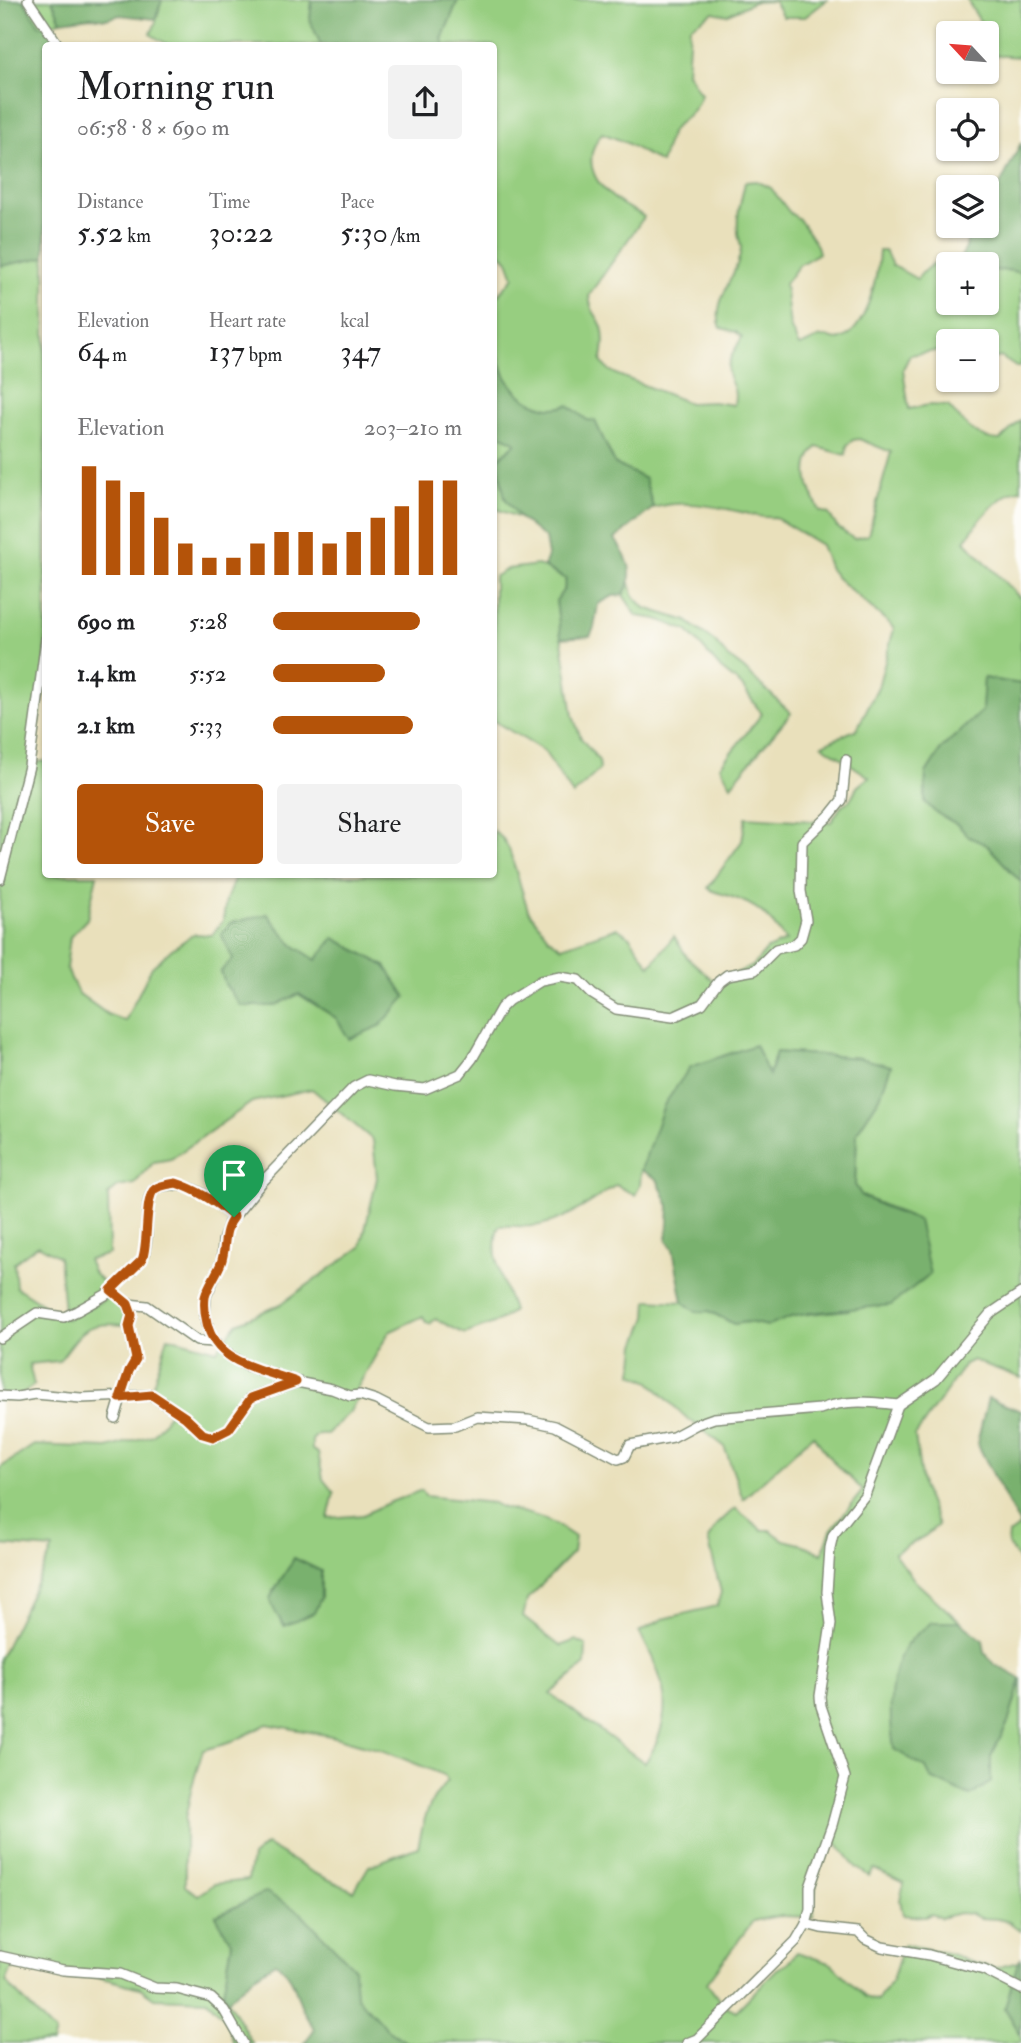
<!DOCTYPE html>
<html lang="en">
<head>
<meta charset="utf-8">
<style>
  :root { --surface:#fff; --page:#f2f2f2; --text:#202124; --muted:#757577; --accent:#b45309 }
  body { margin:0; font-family:"IM FELL Double Pica",serif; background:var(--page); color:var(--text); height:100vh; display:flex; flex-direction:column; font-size:26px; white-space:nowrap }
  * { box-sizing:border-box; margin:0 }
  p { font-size:23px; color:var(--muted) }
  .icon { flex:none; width:38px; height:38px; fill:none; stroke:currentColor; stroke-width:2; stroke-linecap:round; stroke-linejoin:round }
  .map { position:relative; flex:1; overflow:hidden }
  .drawer { position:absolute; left:42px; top:42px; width:455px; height:836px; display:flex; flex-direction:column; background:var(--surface); border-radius:7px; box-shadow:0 2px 5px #0004 }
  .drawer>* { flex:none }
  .needle { width:46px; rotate:296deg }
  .fabs { position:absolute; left:936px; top:21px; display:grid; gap:14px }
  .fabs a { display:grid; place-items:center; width:63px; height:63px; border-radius:7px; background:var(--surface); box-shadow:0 2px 5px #0004; font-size:35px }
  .pin { position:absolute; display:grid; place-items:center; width:60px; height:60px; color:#fff; margin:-72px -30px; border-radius:50% 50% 50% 0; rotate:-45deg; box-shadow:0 0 7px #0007 }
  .pin .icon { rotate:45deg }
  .round { display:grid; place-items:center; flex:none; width:74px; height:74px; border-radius:7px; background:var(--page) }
  .head { display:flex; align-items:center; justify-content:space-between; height:119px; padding:0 35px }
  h1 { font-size:38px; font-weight:600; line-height:52px }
  .metrics { display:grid; grid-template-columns:repeat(3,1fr); gap:10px; height:119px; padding:7px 35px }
  .metrics div { display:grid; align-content:center }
  .metrics b { font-size:30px; font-weight:600 }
  .metrics small { font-size:19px; font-weight:400 }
  .metrics p { font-size:19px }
  .chart { height:196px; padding:14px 35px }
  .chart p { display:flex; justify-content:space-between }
  .chart svg { width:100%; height:126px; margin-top:7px; stroke:var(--accent); stroke-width:6 }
  .button { display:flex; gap:14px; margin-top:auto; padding:14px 35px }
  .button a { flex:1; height:80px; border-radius:7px; background:var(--accent); color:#fff; font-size:28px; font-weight:600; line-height:80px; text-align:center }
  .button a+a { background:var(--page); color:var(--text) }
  ul { padding:0 35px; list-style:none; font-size:23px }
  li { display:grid; grid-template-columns:112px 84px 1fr; align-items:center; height:52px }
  li i { height:18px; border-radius:9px; background:var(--accent) }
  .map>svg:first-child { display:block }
  .green { fill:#97ce80; stroke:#5b865a; stroke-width:2; fill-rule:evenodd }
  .forest { fill:#79b16e; stroke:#4c7751; stroke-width:2 }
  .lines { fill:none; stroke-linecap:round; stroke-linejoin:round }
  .minor-casing { stroke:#848e78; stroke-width:12 }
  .minor { stroke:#fff; stroke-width:9 }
  .route-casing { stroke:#fff; stroke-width:14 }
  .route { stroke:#b45309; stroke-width:9 }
</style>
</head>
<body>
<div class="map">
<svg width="1021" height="2043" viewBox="0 0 1021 2043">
  <rect width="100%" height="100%" fill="#fdfcf7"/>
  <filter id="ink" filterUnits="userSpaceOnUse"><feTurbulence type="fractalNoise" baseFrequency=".0143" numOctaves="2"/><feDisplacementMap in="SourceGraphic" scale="14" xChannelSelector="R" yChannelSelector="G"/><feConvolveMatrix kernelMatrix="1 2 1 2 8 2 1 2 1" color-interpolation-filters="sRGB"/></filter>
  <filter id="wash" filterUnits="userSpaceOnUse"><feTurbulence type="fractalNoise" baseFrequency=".00686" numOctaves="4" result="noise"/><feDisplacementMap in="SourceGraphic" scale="28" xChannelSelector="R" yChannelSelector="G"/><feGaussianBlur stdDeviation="1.57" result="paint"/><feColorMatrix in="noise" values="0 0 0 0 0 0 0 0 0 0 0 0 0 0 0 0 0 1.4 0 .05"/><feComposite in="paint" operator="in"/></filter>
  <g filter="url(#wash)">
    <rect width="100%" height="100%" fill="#e9e0bb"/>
    <!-- green -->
    <g class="green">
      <polygon points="23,0 52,0 61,21 40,26"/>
      <path d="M 162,0 L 312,0 L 310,20 L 321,45 L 169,45 L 150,34 C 157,26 158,11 162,0 Z"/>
      <path d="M 458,0 L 827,0 L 805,17 L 783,17 L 774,1 L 753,2 L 727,15 L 713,12 L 690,27 L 687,73 C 694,80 694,87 701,94 C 697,109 687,116 676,126 C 668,133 665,153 661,163 L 625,142 L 602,133 C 579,162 596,188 625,206 C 632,210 638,212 644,217 L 589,295 C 591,315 597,313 602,327 C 605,337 604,352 601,361 L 606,368 L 618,375 L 689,403 L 713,402 L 734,405 C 737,386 732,389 728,373 C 726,362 737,347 742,337 L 736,332 L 721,328 C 710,301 739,276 741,248 C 741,243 738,237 738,232 C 736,215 742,198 745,182 L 757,181 L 771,188 L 790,213 L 799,219 L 817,246 L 819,253 L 799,265 L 785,284 L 790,327 L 799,346 C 808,344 816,336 825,337 C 831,337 834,342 841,339 C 867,330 878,275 879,251 L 885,251 L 892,265 L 917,279 C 929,264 942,254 962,264 L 948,264 L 948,303 L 987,303 L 987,271 L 1008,270 L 1021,273 L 1021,367 L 1016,367 L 1001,357 L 987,360 L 987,341 L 948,341 L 948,349 L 910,355 L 903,369 L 909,409 L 929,405 L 948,406 C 963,422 976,440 1000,440 L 1021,420 L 1021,490 C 1001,490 975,525 965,541 L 1021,599 L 1021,684 L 984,678 L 982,711 L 942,748 L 926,773 L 925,801 L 935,812 L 958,825 L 969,837 L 986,844 L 1021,882 L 1021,1378 L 973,1360 L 965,1364 L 915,1436 L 922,1486 L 938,1525 L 925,1536 L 894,1553 L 916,1582 L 960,1622 L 932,1622 L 894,1749 L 927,1768 L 991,1782 L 991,1756 L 1008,1723 L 1021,1681 L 1021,1931 L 1009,1922 L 998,1919 L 980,1918 L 971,1914 L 959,1913 L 941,1918 L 931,1914 L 925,1917 L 903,1915 L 900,1900 L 904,1883 L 874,1869 L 869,1876 L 857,1868 L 837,1843 L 833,1842 C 816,1866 815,1888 813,1917 L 778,1916 L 753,1921 L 707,1983 L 722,2004 L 736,2011 L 777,1969 L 787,1964 L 797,1952 L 832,1964 L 865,1997 L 877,2001 L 892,1980 L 904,1944 L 955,1955 L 976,1964 L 996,1968 L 1018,1962 L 1005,2008 L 1021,2035 L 1021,2043 L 407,2043 L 387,2029 L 356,1996 L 217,1916 L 232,1944 L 223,1992 L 252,2043 L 234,2043 L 225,2018 L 207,2000 L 154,1998 L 140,1988 L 98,1977 L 12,1968 L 6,1982 L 55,2033 L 52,2043 L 0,2043 L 0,1658 L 53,1549 L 0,1545 L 0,1468 L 34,1445 L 107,1448 L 153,1435 L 170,1413 L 151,1391 L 168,1337 L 217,1350 L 237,1323 L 281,1304 L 361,1247 L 377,1178 L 373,1140 L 312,1089 L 252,1102 L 171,1159 L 154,1162 L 134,1184 L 118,1187 L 108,1195 L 109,1254 L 88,1260 L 93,1272 L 107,1288 L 83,1304 L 64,1311 L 59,1257 L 38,1245 L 14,1263 L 16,1287 L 66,1319 L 111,1296 L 126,1310 L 123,1325 C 83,1321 81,1333 59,1361 L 29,1364 L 34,1385 L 15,1399 L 0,1399 L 0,266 L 45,257 L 46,680 L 37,729 L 34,763 L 45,761 L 46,875 L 97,875 L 87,919 L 70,937 L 66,968 L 78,993 L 107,1014 L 125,1021 L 152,967 L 172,949 L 194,934 L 212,935 L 223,921 L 226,900 L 236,875 L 494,875 L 494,831 L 503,839 L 509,849 L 528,910 L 549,938 L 562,947 L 617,928 L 630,937 L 650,966 L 674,936 L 687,957 L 715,982 L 753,966 L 767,949 L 786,941 C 769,917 759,905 729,896 C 721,893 715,893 708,888 L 742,841 L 746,817 L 831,822 L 842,805 L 850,800 L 857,787 L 869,777 L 822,745 L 857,729 L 878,687 L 894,629 L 890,624 L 837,578 L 830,569 L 821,545 L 774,517 C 762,519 752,514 741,512 C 713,506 680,499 653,508 L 645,479 L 615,464 L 595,422 L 587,420 L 568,406 L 555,410 L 524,400 L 505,377 L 494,344 L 494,296 L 498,295 L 514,277 L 508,261 L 500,252 L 498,238 L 494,230 L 494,46 L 442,45 L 444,43 L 442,39 ZM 859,439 L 891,452 L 868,535 L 854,539 L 837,527 L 829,514 L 820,511 C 809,490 799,466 817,447 L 846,455 L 847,445 L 853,440 ZM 267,914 L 293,945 L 316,960 L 334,938 L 385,966 L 406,997 L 336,1018 L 298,994 L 274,1006 L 221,972 L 233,960 ZM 776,1052 L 860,1058 L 880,1097 L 857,1132 L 855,1185 L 862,1196 L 918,1220 L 849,1310 L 791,1316 L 768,1326 L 748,1322 L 734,1324 L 709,1311 L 696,1311 L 683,1302 L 648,1300 L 647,1317 L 636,1345 L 633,1374 L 650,1382 L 682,1414 L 724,1446 L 743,1499 L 813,1435 L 833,1462 L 863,1490 L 831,1530 L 822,1554 L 804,1545 L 784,1540 L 770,1530 L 762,1530 L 735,1508 L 719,1523 L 708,1539 L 721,1592 L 717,1606 L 663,1619 L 639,1632 C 666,1679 677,1714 645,1763 L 550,1694 L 585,1665 L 586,1645 L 576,1640 L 560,1646 L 523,1617 L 527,1600 L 573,1552 L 575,1537 C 559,1526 544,1517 525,1513 C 513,1510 504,1510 493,1503 L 425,1496 L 422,1490 L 388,1503 L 363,1515 L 328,1518 L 334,1493 L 323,1479 L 318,1453 L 312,1450 L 312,1440 L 318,1434 L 327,1434 L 350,1412 L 355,1402 L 359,1399 L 356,1390 L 389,1332 L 423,1316 L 425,1321 L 430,1324 L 435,1319 L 465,1334 L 499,1321 L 513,1311 C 505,1286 488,1252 499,1226 C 510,1225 521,1227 532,1226 C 561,1224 593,1201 616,1185 L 635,1195 L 640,1186 L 641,1170 L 769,1076 ZM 294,1558 L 320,1571 L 272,1592 L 285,1578 ZM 267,1724 L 331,1736 L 384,1751 L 444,1775 L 448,1781 C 427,1802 424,1819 418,1847 L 369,1866 L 354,1891 L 314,1873 L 266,1845 L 252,1857 L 248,1880 L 214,1884 L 198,1895 L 185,1886 L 185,1819 L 192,1786 L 203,1750 L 232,1742 Z"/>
      <polygon points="967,0 1021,0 1021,57 988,55 987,33 985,33 983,26"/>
      <polygon points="494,431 517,443 505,498 520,518 494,508"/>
      <polygon points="538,565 566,579 564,589 556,601 573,716 581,738 599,761 600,769 573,795 544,751 494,721 494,577 507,569"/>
      <polygon points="630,583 633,595 645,608 687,621 715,642 727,656 744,669 791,713 731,785 720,766 762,714 741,685 721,669 688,631 657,619 637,616 623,595"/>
      <polygon points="1019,1527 1021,1528 1021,1563 1008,1545 1009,1534"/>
    </g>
    <!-- forest -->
    <g class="forest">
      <polygon points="0,0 23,0 40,26 50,23 64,45 46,46 45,257 0,266"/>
      <polygon points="52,0 162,0 155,19 120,15 106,19 91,17 61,21"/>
      <polygon points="312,0 458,0 442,39 444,43 442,46 321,45 310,20"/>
      <polygon points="1021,143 1021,273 1008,270 987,271 987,264 962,264 958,262 966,248 969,226 987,226 987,197 997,191"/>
      <path d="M 494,344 C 499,353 500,365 505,375 C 516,398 544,415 568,405 L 587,420 L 595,421 L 615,464 L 645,479 L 653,508 L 615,539 C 628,559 637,573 623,595 L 613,596 L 598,604 L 594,628 L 590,636 L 561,638 L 556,601 L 564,589 L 566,579 L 544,567 L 548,555 L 545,538 L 520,518 L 505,498 L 497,460 L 516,443 L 494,431 Z"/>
      <polygon points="984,678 1021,684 1021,882 987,845 969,837 958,825 935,812 925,802 926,773 942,748 982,711"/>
      <polygon points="267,914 293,945 316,960 334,938 385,966 406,997 380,1026 349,1039 336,1018 299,994 274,1006 241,1006 225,984 221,971 233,959 221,934 231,923"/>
      <polygon points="755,1045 769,1075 776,1052 860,1058 891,1066 880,1097 857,1132 855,1185 862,1196 892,1211 918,1220 930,1274 891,1305 810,1313 791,1317 768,1326 748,1322 734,1324 709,1311 696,1312 683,1302 673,1249 667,1241 669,1206 657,1179 641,1170 664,1105 690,1067"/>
      <polygon points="988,1398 1021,1411 1021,1528 977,1443"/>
      <path d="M 294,1558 L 321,1571 L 321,1598 L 314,1613 L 284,1626 C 280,1619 271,1607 270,1599 C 270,1595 291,1565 294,1558 Z"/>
      <path d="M 932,1622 L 960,1622 L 983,1640 L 985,1653 L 994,1664 L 1021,1679 L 1008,1723 L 991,1756 L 991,1782 L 970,1796 L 931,1778 L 926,1768 L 894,1749 C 889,1717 887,1679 904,1649 C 910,1638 922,1630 932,1622 Z"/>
      <path d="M 266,1892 L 301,1913 L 354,1968 L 356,1996 L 387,2029 L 407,2043 L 304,2043 L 314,2030 C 310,2022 304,2014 301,2005 C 294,1987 293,1974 275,1963 L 253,1977 L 228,2000 L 223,1992 L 232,1944 L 216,1916 Z"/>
      <polygon points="1021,1959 1021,2035 1005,2008 1018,1962"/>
    </g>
  </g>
  <g filter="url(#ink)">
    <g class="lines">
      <!-- minor casing -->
      <g class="minor-casing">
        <g id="minor">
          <polyline points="28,0 59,46"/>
          <path d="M 846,760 L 842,800 L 830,815 L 802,842 L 801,891 L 806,920 L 801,938 L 794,945 L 776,949 L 755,970 L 727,975 L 719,981 L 702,1004 L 673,1017 L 616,1009 L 592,994 L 578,980 L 560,977 L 540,981 L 508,1001 L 501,1008 L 472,1059 L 460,1074 L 425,1089 L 395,1086 L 368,1080 L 354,1087 L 262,1182 L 229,1223 L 223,1241 L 222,1260 L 206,1296 L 205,1315 L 210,1334 L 215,1342 L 224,1352 L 245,1365 L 297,1382 L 332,1389 L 350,1396 L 360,1395 L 376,1400 L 429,1427 L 455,1426 L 477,1417 L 528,1420 L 555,1426 L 618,1459 L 624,1457 L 630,1445 L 673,1437 L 697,1424 L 714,1418 L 820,1409 C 846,1399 872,1402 898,1405 L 936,1379 L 990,1314 L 1021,1293"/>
          <polyline points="0,879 29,766 46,639"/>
          <polyline points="111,1290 128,1304 147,1306 197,1341 215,1342"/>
          <path d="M 0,1338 L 37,1313 L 64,1317 L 77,1311 L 107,1294 L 142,1260 C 149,1243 146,1225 148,1206 C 149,1196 151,1188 162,1186 C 191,1180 212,1199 234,1217"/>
          <polyline points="0,1396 17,1397 35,1394 81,1398 152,1395 185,1417 203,1434 213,1437 229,1429 251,1398 297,1382"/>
          <polyline points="115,1418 129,1371 136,1359 129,1327 132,1315 128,1304"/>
          <polyline points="806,1924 821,1928 858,1932 865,1939 882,1947 929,1955 984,1970 1021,1989"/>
          <polyline points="0,1956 63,1970 120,1974 155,1988 177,1989 211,1998 224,2010 243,2043"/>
          <polyline points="687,2043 697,2039 796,1941 806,1924 810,1909 810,1887 832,1825 845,1777 821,1706 820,1696 831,1624 827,1592 830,1548 833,1535 865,1495 898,1405"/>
        </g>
      </g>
      <!-- minor -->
      <use href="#minor" class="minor"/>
    </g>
  </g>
  <g class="lines" filter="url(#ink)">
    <!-- route casing -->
    <g class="route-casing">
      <path id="route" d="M 176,1183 C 198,1190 216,1202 234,1217 C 222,1231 227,1247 221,1263 C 217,1274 208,1285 205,1297 C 204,1305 205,1315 207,1323 C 216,1365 263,1369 296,1382 L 251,1398 L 229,1429 L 213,1437 L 203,1434 L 185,1417 L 152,1395 L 120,1398 L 129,1371 L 136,1359 L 129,1326 L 132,1315 L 128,1304 L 111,1290 L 142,1260 C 149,1244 144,1196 155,1189 C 160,1185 170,1184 176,1183 Z"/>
    </g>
    <!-- route -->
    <use href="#route" class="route"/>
  </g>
</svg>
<div class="fabs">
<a><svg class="needle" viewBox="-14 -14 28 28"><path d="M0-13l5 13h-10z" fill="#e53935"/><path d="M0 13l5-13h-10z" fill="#757577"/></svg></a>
<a><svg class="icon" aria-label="locate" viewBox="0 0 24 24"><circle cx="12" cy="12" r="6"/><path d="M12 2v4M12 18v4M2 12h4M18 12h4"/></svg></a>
<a><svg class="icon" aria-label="layers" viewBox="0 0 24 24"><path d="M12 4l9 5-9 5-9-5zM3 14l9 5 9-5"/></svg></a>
<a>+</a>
<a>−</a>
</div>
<div class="pin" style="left:234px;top:1217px;background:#1e9e55"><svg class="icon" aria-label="arrive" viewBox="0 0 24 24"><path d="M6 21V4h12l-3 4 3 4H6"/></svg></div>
<section class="drawer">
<div class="head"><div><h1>Morning run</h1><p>06:58 · 8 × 690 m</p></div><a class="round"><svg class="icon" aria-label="share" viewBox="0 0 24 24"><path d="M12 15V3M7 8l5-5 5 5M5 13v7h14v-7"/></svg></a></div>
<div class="metrics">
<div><p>Distance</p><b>5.52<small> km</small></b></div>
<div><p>Time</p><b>30:22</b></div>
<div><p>Pace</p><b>5:30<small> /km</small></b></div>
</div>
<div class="metrics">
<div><p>Elevation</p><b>64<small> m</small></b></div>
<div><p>Heart rate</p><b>137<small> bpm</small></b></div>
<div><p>kcal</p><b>347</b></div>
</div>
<div class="chart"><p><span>Elevation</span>203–210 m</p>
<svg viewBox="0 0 160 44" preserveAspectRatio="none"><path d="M5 44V6M15 44V11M25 44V15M35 44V24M45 44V33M55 44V38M65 44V38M75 44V33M85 44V29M95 44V29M105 44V33M115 44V29M125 44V24M135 44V20M145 44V11M155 44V11"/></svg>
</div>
<ul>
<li><b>690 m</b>5:28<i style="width:78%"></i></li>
<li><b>1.4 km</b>5:52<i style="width:59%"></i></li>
<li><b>2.1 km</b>5:33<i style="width:74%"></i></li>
</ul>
<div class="button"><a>Save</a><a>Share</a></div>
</section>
</div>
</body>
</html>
